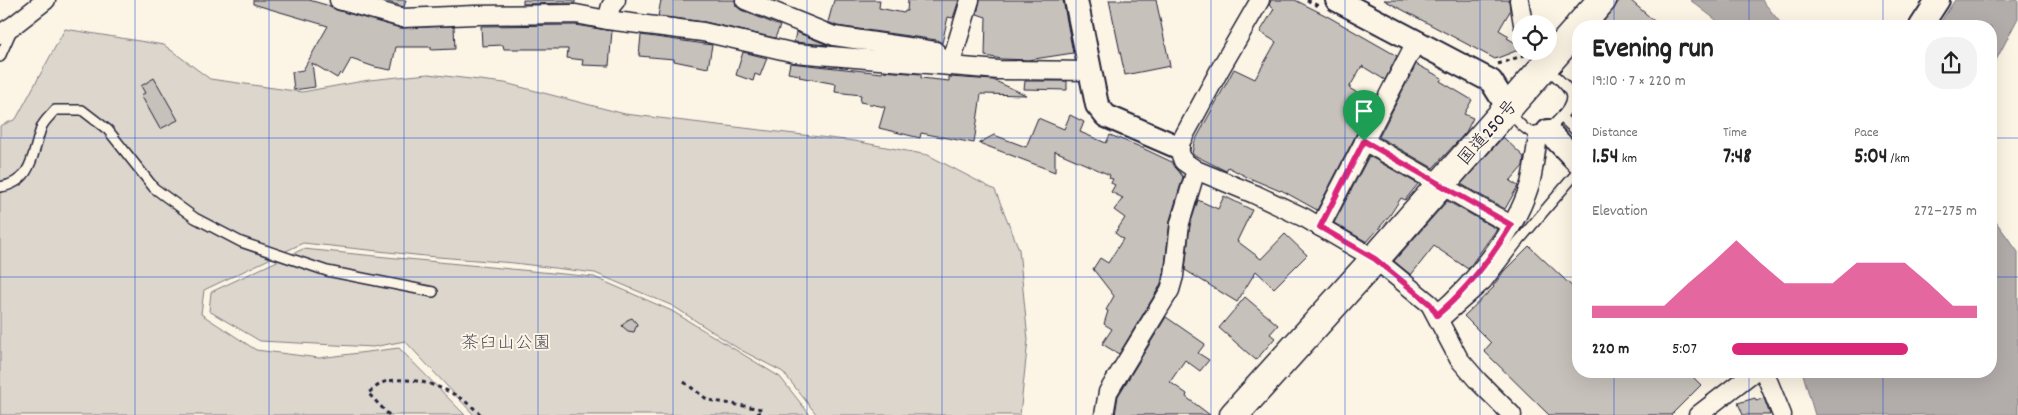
<!DOCTYPE html>
<html lang="en">
<head>
<meta charset="utf-8">
<style>
  :root { --surface:#fff; --page:#f2f2f2; --text:#222; --muted:#767676; --accent:#db2777 }
  body { margin:0; font-family:Dekko,"Klee One",sans-serif; background:var(--page); color:var(--text); height:100vh; display:flex; flex-direction:column; font-size:19px; white-space:nowrap }
  * { box-sizing:border-box; margin:0 }
  p { font-size:16px; color:var(--muted) }
  .icon { flex:none; width:28px; height:28px; fill:none; stroke:currentColor; stroke-width:2; stroke-linecap:round; stroke-linejoin:round }
  .map { position:relative; flex:1; overflow:hidden }
  .side { position:absolute; left:1572px; top:20px; width:425px; height:358px; display:flex; flex-direction:column; background:var(--surface); border-radius:20px; box-shadow:0 5px 20px #0002 }
  .side>* { flex:none }
  .controls { position:absolute; left:1512px; top:15px; display:grid; gap:10px }
  .controls a { display:grid; place-items:center; width:45px; height:45px; border-radius:50%; background:var(--surface); box-shadow:0 5px 20px #0002; font-size:25px }
  .pin { position:absolute; display:grid; place-items:center; width:42px; height:42px; color:#fff; margin:-51px -21px; border-radius:50% 50% 50% 0; rotate:-45deg; box-shadow:0 0 5px #0007 }
  .pin .icon { rotate:45deg }
  .round { display:grid; place-items:center; flex:none; width:52px; height:52px; border-radius:20px; background:var(--page) }
  .headline { display:flex; align-items:center; justify-content:space-between; height:85px; padding:0 20px }
  h1 { font-size:28px; font-weight:700; line-height:38px }
  .metrics { display:grid; grid-template-columns:repeat(3,1fr); gap:8px; height:85px; padding:5px 20px }
  .metrics div { display:grid; align-content:center }
  .metrics b { font-size:21px; font-weight:700 }
  .metrics small { font-size:14px; font-weight:400 }
  .metrics p { font-size:14px }
  .chart { height:140px; padding:10px 20px }
  .chart p { display:flex; justify-content:space-between }
  .chart svg { width:100%; height:90px; margin-top:5px; fill:var(--accent); opacity:.7 }
  ul { padding:0 20px; list-style:none; font-size:16px }
  li { display:grid; grid-template-columns:80px 60px 1fr; align-items:center; height:38px }
  li i { height:12px; border-radius:6px; background:var(--accent) }
  .map>svg:first-child { display:block }
  .green { fill:#dcd6cc; stroke:#7f7c84 }
  .water { fill:#b2adab; stroke:#78757e }
  .building { fill:#c6c1bb; stroke:#22223b }
  .lines { fill:none; stroke-linecap:round; stroke-linejoin:round }
  .service-casing { stroke:#22223b; stroke-width:12 }
  .minor-casing { stroke:#22223b; stroke-width:21 }
  .tertiary-casing { stroke:#22223b; stroke-width:26 }
  .trunk-casing { stroke:#22223b; stroke-width:31 }
  .path { stroke:#22223b; stroke-width:3; stroke-dasharray:4 4; stroke-linecap:butt }
  .service { stroke:#fcf5e5; stroke-width:9 }
  .minor { stroke:#fcf5e5; stroke-width:18 }
  .tertiary { stroke:#fcf5e5; stroke-width:22 }
  .trunk { stroke:#fcf5e5; stroke-width:28 }
  .route-casing { stroke:#fff; stroke-width:10 }
  .route { stroke:#db2777; stroke-width:6 }
  .grid { fill:none; stroke:#1d4ed8; stroke-width:1; stroke-opacity:0.55 }
  .labels { text-anchor:middle; stroke-width:4; stroke-linejoin:round; paint-order:stroke }
  .street-label { font-size:18px; fill:#22223b; stroke:#fcf5e5 }
  .park-label { font-size:18px; fill:#504f5f; stroke:#fcf5e5 }
</style>
</head>
<body>
<div class="map">
<svg width="2018" height="415" viewBox="0 0 2018 415">
  <rect width="100%" height="100%" fill="#fcf5e5"/>
  <filter id="ink" filterUnits="userSpaceOnUse"><feTurbulence type="fractalNoise" baseFrequency=".02" numOctaves="2"/><feDisplacementMap in="SourceGraphic" scale="10" xChannelSelector="R" yChannelSelector="G"/><feConvolveMatrix kernelMatrix="1 2 1 2 8 2 1 2 1" color-interpolation-filters="sRGB"/></filter>
  <g filter="url(#ink)">
    <!-- green -->
    <g class="green">
      <polygon points="65,29 164,45 210,79 302,92 369,80 428,74 505,83 625,114 854,141 928,155 995,190 1019,249 1028,340 1020,415 817,415 783,372 739,349 673,306 595,273 514,263 425,256 303,243 204,290 201,314 256,350 319,358 399,348 465,415 0,415 0,126 16,119"/>
      <polygon points="303,249 594,277 672,311 780,377 810,415 474,415 405,341 373,347 260,341 209,311 211,292"/>
    </g>
    <!-- water -->
    <g class="water">
      <polygon points="1690,0 1762,0 1783,26 1724,26"/>
      <polygon points="1955,0 2018,0 2018,18 1991,70 1991,26 1938,26"/>
      <polygon points="1991,215 2018,252 2018,415 1815,415 1802,371 1991,371"/>
    </g>
    <!-- building -->
    <g class="building">
      <polygon points="253,0 309,0 330,6 336,10 400,28 454,26 455,49 431,50 431,47 396,47 391,70 375,67 351,59 342,75 340,73 337,78 312,63 315,87 294,90 292,72 303,70 328,26 253,4"/>
      <polygon points="382,0 406,0 404,7"/>
      <polygon points="523,0 575,0 575,3 523,4"/>
      <polygon points="661,0 735,0 736,6 741,10 780,26 775,38 705,22 658,16"/>
      <polygon points="834,0 880,0 879,8 904,13 905,11 907,11 908,0 959,0 953,18 948,17 942,43 937,40 837,26 828,22"/>
      <polygon points="980,0 1063,0 1073,53 1028,60 1002,59 985,56 986,17 977,14"/>
      <polygon points="1109,0 1156,0 1170,66 1125,75"/>
      <polygon points="1271,0 1295,0 1327,16 1397,56 1385,80 1362,66 1349,88 1373,102 1317,210 1281,190 1280,191 1247,177 1228,167 1226,171 1192,154 1194,143 1234,69 1255,79 1276,42 1260,32 1274,9 1269,5"/>
      <polygon points="1384,0 1509,0 1510,11 1499,30 1509,36 1507,38 1521,46 1521,49 1495,59"/>
      <polygon points="1620,0 1630,0 1660,26 1600,26"/>
      <polygon points="575,25 612,31 609,66 582,65 583,60 567,58 568,49 504,49 503,45 482,46 481,26"/>
      <polygon points="796,32 828,45 794,42"/>
      <polygon points="641,35 712,45 708,68 674,61 674,59 639,56"/>
      <polygon points="743,52 767,58 760,76 755,74 753,81 736,75"/>
      <polygon points="790,63 882,73 883,71 921,74 921,78 949,81 949,77 993,80 1026,95 981,94 974,143 921,133 920,138 879,128 885,107 860,102 861,95 835,92 836,84 799,77 800,75 788,73"/>
      <polygon points="1416,64 1442,78 1440,81 1472,100 1464,114 1473,118 1466,132 1433,168 1379,137"/>
      <polygon points="154,78 178,120 160,129 141,95 145,93 141,86"/>
      <polygon points="1025,81 1067,81 1067,90 1024,89"/>
      <polygon points="1070,115 1084,122 1080,132 1106,143 1110,135 1138,146 1172,162 1183,177 1170,220 1164,274 1160,286 1119,354 1102,344 1112,329 1104,324 1108,311 1106,310 1114,296 1093,269 1100,258 1108,263 1123,239 1115,233 1125,218 1114,210 1123,198 1111,192 1115,185 1111,183 1113,179 1109,178 1110,175 1055,151 1055,172 979,143 994,135 1026,147 1038,118 1064,129"/>
      <polygon points="1503,137 1524,157 1523,166 1510,181 1518,186 1505,209 1461,184"/>
      <polygon points="1369,156 1418,184 1405,200 1401,198 1390,215 1367,242 1334,223"/>
      <polygon points="1224,196 1252,210 1237,241 1261,259 1285,234 1307,255 1274,288 1256,271 1237,302 1185,270 1190,225 1198,200 1218,209"/>
      <polygon points="1447,201 1497,229 1468,269 1434,246 1411,275 1394,261"/>
      <polygon points="1529,246 1579,293 1579,371 1687,371 1701,385 1671,415 1549,415 1484,351 1491,343 1464,316 1494,287 1493,286 1504,271"/>
      <polygon points="1245,297 1278,325 1270,334 1275,338 1256,360 1219,328"/>
      <polygon points="1166,317 1205,344 1198,353 1209,360 1200,371 1185,360 1170,382 1187,394 1186,397 1210,415 1115,415 1118,396"/>
      <polygon points="632,318 637,324 634,332 628,331 622,326 627,320"/>
      <polygon points="1755,398 1756,401 1764,398 1770,415 1743,415 1738,403"/>
    </g>
    <g class="lines">
      <!-- service casing -->
      <g class="service-casing">
        <g id="service">
          <polyline points="0,57 12,30"/>
          <path d="M 1509,110 C 1516,121 1525,132 1538,135 C 1548,133 1553,125 1560,118 C 1584,92 1563,87 1547,67"/>
          <polyline points="1561,117 1579,134"/>
          <path d="M 0,187 C 34,182 32,152 42,126 C 45,120 51,115 55,110 L 82,110 L 108,130 L 154,188 L 195,218 L 241,242 L 327,271 L 433,292"/>
          <polyline points="1441,324 1486,284 1517,243 1579,170"/>
        </g>
      </g>
      <!-- minor casing -->
      <g class="minor-casing">
        <g id="minor">
          <polyline points="339,0 403,18 475,15 576,14 607,20 703,32 795,53 999,70 1089,71"/>
          <polyline points="745,0 834,36 935,51 950,66 970,0"/>
          <polyline points="1260,0 1219,71 1178,147 1183,161 1196,170 1254,194 1305,218 1375,259 1430,304 1459,359 1478,381 1512,415"/>
          <polyline points="1519,0 1523,24"/>
          <polyline points="607,20 611,6 616,0"/>
          <polyline points="0,34 14,25 46,0"/>
          <polyline points="1364,141 1511,225"/>
          <polyline points="1320,227 1416,42"/>
          <path d="M 1437,315 C 1475,283 1515,232 1530,184 C 1534,168 1536,151 1538,135"/>
          <polyline points="1764,371 1782,415"/>
          <polyline points="1104,415 1108,392 1170,290 1174,276 1180,223 1196,170"/>
          <polyline points="1698,415 1755,371"/>
        </g>
      </g>
      <!-- tertiary casing -->
      <g class="tertiary-casing">
        <g id="tertiary">
          <polyline points="1076,0 1097,105 1106,116 1178,147"/>
          <polyline points="1337,0 1491,81 1508,108"/>
          <polyline points="1921,26 1938,0"/>
          <polyline points="1548,131 1579,163"/>
        </g>
      </g>
      <!-- trunk casing -->
      <g class="trunk-casing">
        <g id="trunk">
          <polyline points="1579,26 1602,0"/>
          <polyline points="1234,415 1375,259 1579,27"/>
        </g>
      </g>
      <!-- path -->
      <g class="path">
        <polyline points="1307,0 1320,7"/>
        <polyline points="1498,64 1525,55"/>
        <polyline points="684,382 708,400 762,409 757,415"/>
        <path d="M 389,415 L 368,393 C 374,389 381,382 388,381 C 421,375 459,392 481,415"/>
      </g>
      <!-- service -->
      <use href="#service" class="service"/>
      <!-- minor -->
      <use href="#minor" class="minor"/>
      <!-- tertiary -->
      <use href="#tertiary" class="tertiary"/>
      <!-- trunk -->
      <use href="#trunk" class="trunk"/>
    </g>
  </g>
  <g class="lines" filter="url(#ink)">
    <!-- route casing -->
    <g class="route-casing">
      <path id="route" d="M 1364,141 L 1511,225 C 1491,258 1467,290 1437,315 L 1430,304 L 1375,259 L 1320,227 Z"/>
    </g>
    <!-- route -->
    <use href="#route" class="route"/>
  </g>
  <!-- grid -->
  <path class="grid" d="M 135,0 L 135,415M 269,0 L 269,415M 404,0 L 404,415M 538,0 L 538,415M 673,0 L 673,415M 807,0 L 807,415M 942,0 L 942,415M 1076,0 L 1076,415M 1211,0 L 1211,415M 1345,0 L 1345,415M 1480,0 L 1480,415M 1614,0 L 1614,26M 1749,0 L 1749,26M 1883,0 L 1883,26M 0,138 L 1579,138M 1991,138 L 2018,138M 0,277 L 1579,277M 1991,277 L 2018,277M 1614,371 L 1614,415M 1749,371 L 1749,415M 1883,371 L 1883,415"/>
  <g class="labels">
    <!-- street labels -->
    <g class="street-label">
      <text transform="translate(1487 132) rotate(-49)" y="6">国道250号</text>
    </g>
    <!-- park labels -->
    <g class="park-label">
      <text x="506" y="348">茶臼山公園</text>
    </g>
  </g>
</svg>
<div class="controls">
<a><svg class="icon" aria-label="locate" viewBox="0 0 24 24"><circle cx="12" cy="12" r="6"/><path d="M12 2v4M12 18v4M2 12h4M18 12h4"/></svg></a>
</div>
<div class="pin" style="left:1364px;top:141px;background:#1e9e55"><svg class="icon" aria-label="arrive" viewBox="0 0 24 24"><path d="M6 21V4h12l-3 4 3 4H6"/></svg></div>
<section class="side">
<div class="headline"><div><h1>Evening run</h1><p>19:10 · 7 × 220 m</p></div><a class="round"><svg class="icon" aria-label="share" viewBox="0 0 24 24"><path d="M12 15V3M7 8l5-5 5 5M5 13v7h14v-7"/></svg></a></div>
<div class="metrics">
<div><p>Distance</p><b>1.54<small> km</small></b></div>
<div><p>Time</p><b>7:48</b></div>
<div><p>Pace</p><b>5:04<small> /km</small></b></div>
</div>
<div class="chart"><p><span>Elevation</span>272–275 m</p>
<svg viewBox="0 0 160 44" preserveAspectRatio="none"><path d="M0 44V38L10 38L20 38L30 38L40 27L50 17L60 6L70 17L80 27L90 27L100 27L110 17L120 17L130 17L140 27L150 38L160 38V44z"/></svg>
</div>
<ul>
<li><b>220 m</b>5:07<i style="width:72%"></i></li>
</ul>
</section>
</div>
</body>
</html>
